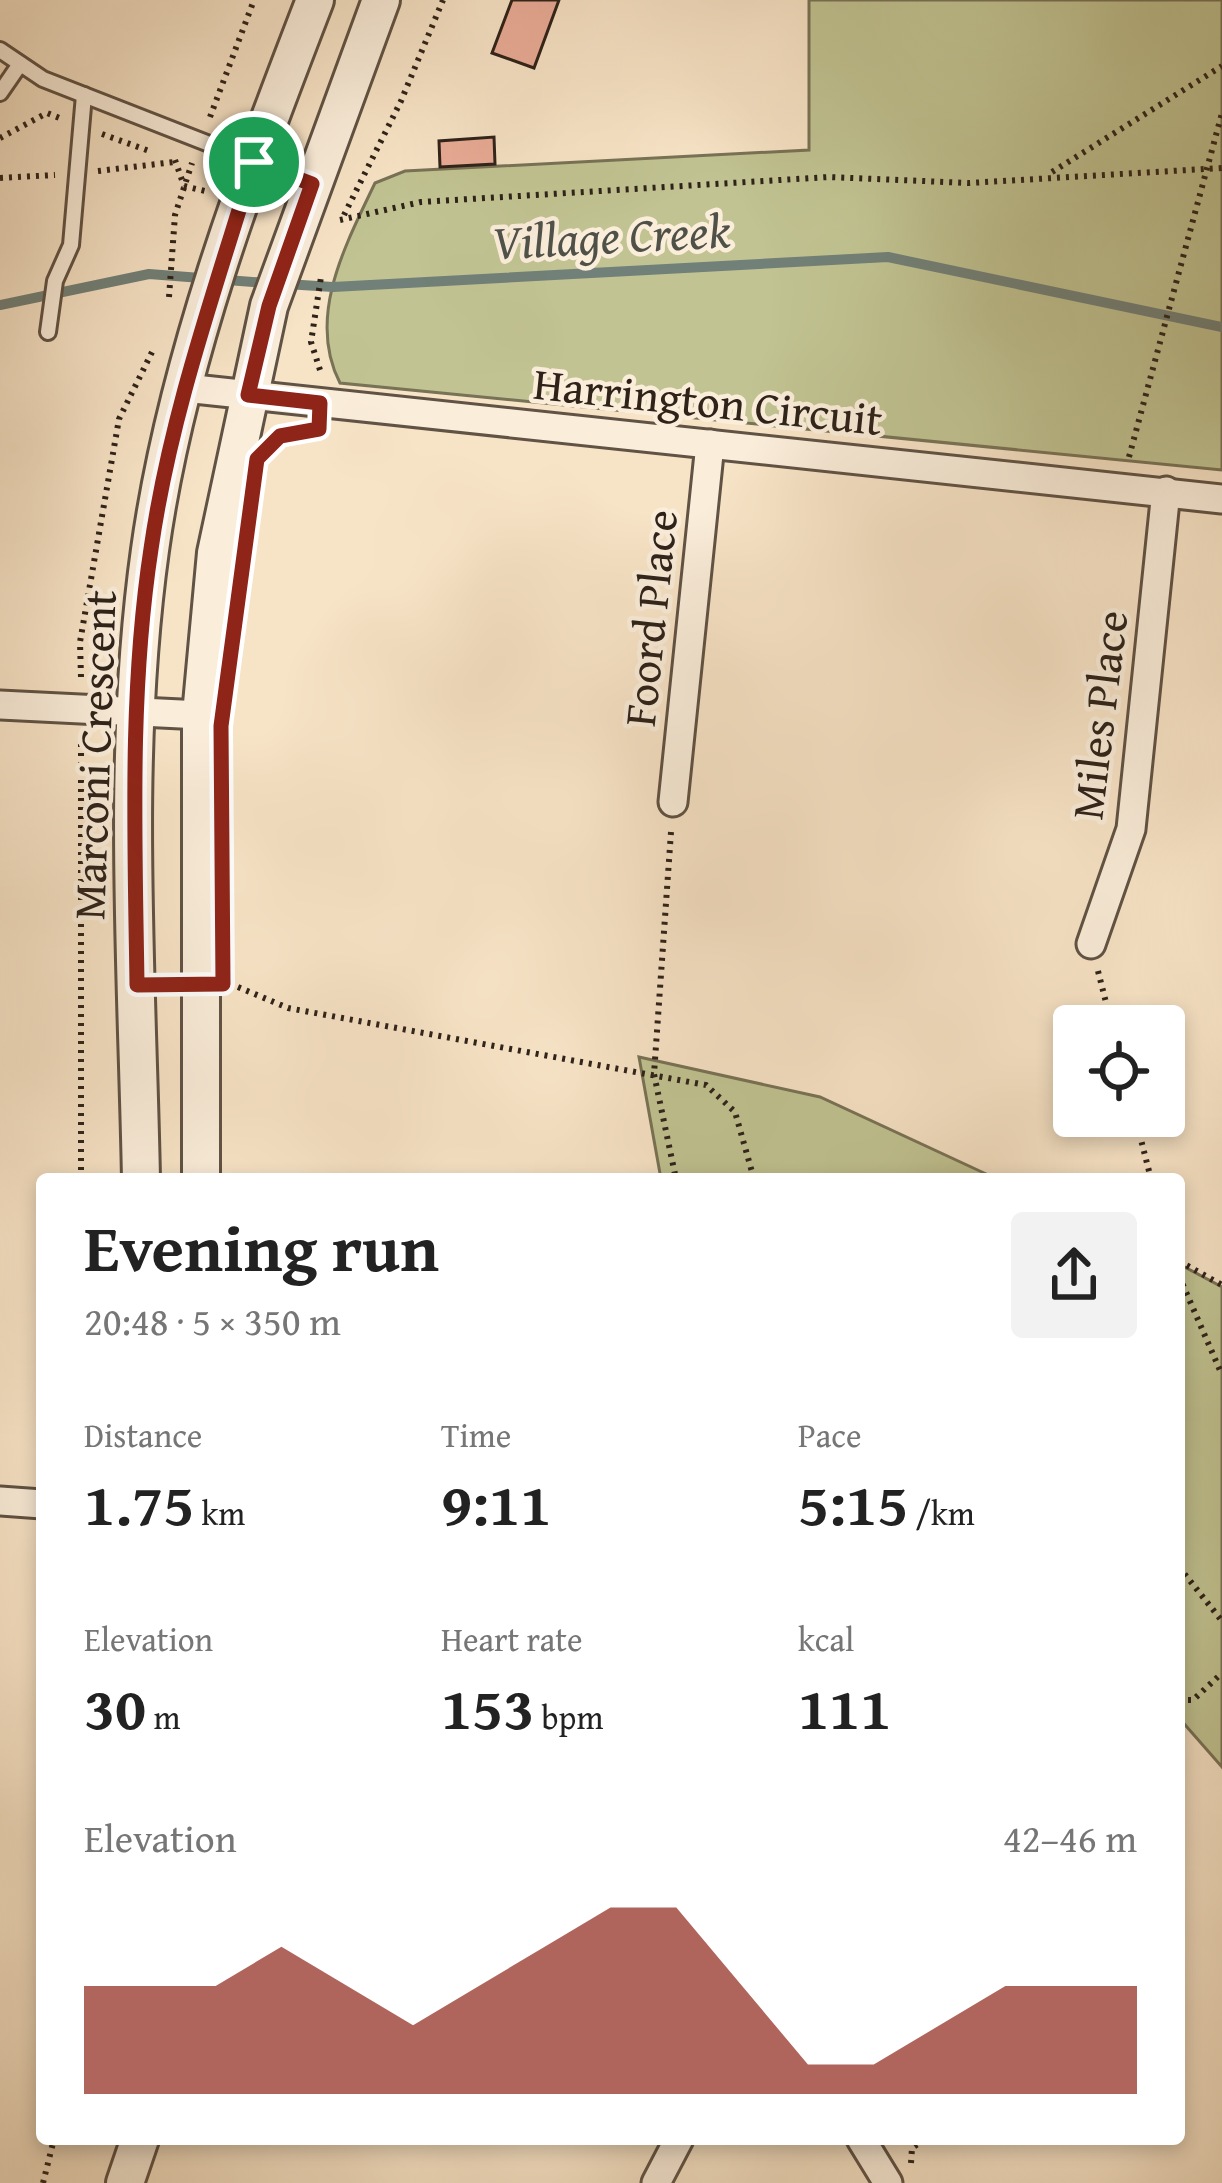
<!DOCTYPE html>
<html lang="en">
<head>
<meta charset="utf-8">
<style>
  :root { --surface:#fff; --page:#f2f2f2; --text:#222; --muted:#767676; --accent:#8f2418 }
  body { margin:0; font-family:"Gentium Book Plus",serif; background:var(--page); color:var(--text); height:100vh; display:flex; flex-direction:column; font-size:45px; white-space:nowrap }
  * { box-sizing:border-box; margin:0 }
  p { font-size:39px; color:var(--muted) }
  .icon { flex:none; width:66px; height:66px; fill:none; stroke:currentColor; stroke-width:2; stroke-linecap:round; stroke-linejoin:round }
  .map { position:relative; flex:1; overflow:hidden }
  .sheet { position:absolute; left:36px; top:1173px; width:1149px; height:972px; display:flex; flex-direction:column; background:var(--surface); border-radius:12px; box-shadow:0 6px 18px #0003 }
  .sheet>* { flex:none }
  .fabs { position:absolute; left:1053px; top:1005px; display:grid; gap:24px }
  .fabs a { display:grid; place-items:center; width:132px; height:132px; border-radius:12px; background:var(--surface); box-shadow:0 6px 18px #0003; font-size:60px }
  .pin { position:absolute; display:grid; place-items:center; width:102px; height:102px; color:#fff; margin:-51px; border:6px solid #fff; border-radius:50%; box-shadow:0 3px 12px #0007 }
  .round { display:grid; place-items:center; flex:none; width:126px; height:126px; border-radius:12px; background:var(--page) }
  .head { display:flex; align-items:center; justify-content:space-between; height:204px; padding:0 48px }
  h1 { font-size:66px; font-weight:700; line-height:90px }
  .stats { display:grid; grid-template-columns:repeat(3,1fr); gap:18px; height:204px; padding:12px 48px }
  .stats div { display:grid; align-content:center }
  .stats b { font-size:60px; font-weight:700 }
  .stats small { font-size:33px; font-weight:400 }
  .stats p { font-size:33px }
  .chart { height:336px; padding:24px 48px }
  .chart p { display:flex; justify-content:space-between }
  .chart svg { width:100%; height:216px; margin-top:12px; fill:var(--accent); opacity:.7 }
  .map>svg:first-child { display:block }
  .green { fill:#c1c392; stroke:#787256; stroke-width:3 }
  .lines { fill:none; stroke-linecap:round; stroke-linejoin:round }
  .stream { stroke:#718078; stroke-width:10 }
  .building { fill:#e9ab96; stroke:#2e2219; stroke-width:3 }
  .service-casing { stroke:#605244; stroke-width:20 }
  .minor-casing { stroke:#605244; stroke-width:33 }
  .tertiary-casing { stroke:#605244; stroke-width:42 }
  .path { stroke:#2e2219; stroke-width:6; stroke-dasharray:3 6; stroke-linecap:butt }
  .service { stroke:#faedda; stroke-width:14 }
  .minor { stroke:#faedda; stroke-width:27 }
  .tertiary { stroke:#faedda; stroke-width:36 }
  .route-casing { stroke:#fff; stroke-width:24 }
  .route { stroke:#8f2418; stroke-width:15 }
  .labels { text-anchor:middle; stroke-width:9; stroke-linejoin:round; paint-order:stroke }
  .street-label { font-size:45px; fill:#2e2219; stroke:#faedda }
  .water-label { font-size:48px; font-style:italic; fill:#4f5149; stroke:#faedda }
</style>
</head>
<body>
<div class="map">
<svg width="1222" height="2183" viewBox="0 0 1222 2183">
  <rect width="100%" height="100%" fill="#f7e3c6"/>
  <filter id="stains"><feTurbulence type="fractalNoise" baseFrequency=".00167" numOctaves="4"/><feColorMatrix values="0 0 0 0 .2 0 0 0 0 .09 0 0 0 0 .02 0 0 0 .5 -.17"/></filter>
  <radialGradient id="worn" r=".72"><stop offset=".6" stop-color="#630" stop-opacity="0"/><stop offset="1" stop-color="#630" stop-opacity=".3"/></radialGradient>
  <!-- green -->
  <g class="green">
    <path d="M 809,0 L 1222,0 L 1222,470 L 340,383 C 306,317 346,244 375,183 L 405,171 L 809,150 Z"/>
    <polygon points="639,1057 820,1097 997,1179 661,1179"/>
    <polygon points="1179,1264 1222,1287 1222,1767 1179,1718"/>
  </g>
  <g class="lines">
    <!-- stream -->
    <g class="stream">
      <polyline points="286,284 333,287 888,257 1222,327"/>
      <polyline points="0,305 149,274 267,283"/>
    </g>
  </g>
  <!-- building -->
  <g class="building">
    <polygon points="512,0 559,0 534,68 492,53"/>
    <polygon points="494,137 495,164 440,167 439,141"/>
  </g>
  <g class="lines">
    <!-- service casing -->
    <g class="service-casing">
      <g id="service">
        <polyline points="0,50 43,79 312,184"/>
        <polyline points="0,93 20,64"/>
        <polyline points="48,332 55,281 71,245 84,95"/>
      </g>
    </g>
    <!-- minor casing -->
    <g class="minor-casing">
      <g id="minor">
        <polyline points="185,388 1222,499"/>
        <polyline points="0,705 201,715"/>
        <polyline points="673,802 710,444"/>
        <polyline points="1091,944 1131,829 1166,491"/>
        <polyline points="0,1501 42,1504"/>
        <polyline points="861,2139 888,2183"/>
        <polyline points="656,2183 679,2139"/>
      </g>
    </g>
    <!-- tertiary casing -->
    <g class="tertiary-casing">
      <g id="tertiary">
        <path d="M 141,1179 C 137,970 121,757 150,550 C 176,362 247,176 315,0"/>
        <polyline points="201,1179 201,715 216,553 269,306 381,0"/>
        <polyline points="125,2183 140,2139"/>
      </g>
    </g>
    <!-- path -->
    <g class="path">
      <polyline points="210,117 254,0"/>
      <polyline points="102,134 152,152"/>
      <polyline points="0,138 47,113 62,119"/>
      <polyline points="175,160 184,186"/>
      <polyline points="98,171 174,162"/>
      <polyline points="1052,172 1222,66"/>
      <polyline points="0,178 55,175"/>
      <polyline points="184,186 209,192"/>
      <polyline points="344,215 401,101 443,0"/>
      <polyline points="340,220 421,202 829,177 969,183 1222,168"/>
      <polyline points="169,297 175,215 192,163"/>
      <polyline points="320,370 311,342 321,277"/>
      <polyline points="1129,457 1222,113"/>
      <polyline points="81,677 80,642 119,419 154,348"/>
      <polyline points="671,832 654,1074 676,1179"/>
      <polyline points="1098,971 1112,1026"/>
      <polyline points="238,987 288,1008 706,1085 735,1112 754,1179"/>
      <polyline points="1135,1116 1151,1179"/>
      <polyline points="81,1179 81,739"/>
      <polyline points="1179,1261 1222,1285"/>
      <polyline points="1179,1276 1222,1375"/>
      <polyline points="1179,1567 1222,1621"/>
      <polyline points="1179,1700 1193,1700 1222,1673"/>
      <polyline points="911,2163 912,2148 925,2139"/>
      <polyline points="43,2183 54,2139"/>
    </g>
    <!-- service -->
    <use href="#service" class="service"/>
    <!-- minor -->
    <use href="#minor" class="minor"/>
    <!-- tertiary -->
    <use href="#tertiary" class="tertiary"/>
  </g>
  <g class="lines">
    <!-- route casing -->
    <g class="route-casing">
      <path id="route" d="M 254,162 L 312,184 L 269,306 L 248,395 L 320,403 L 319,429 L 280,436 L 257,459 L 221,726 L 223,984 L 137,985 C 135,840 129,693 151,549 C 170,416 215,290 254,162 Z"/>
    </g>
    <!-- route -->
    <use href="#route" class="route"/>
  </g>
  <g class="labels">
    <!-- street labels -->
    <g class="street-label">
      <text transform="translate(708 401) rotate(6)" y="16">Harrington Circuit</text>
      <text transform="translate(650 618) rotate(-84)" y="16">Foord Place</text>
      <text transform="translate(1099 715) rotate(-83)" y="16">Miles Place</text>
      <text transform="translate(94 755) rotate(-88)" y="16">Marconi Crescent</text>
    </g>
    <!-- water labels -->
    <g class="water-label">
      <text transform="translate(611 236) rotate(-3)" y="17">Village Creek</text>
    </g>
  </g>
  <rect width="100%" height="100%" filter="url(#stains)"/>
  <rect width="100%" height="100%" fill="url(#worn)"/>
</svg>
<div class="fabs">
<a><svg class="icon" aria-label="locate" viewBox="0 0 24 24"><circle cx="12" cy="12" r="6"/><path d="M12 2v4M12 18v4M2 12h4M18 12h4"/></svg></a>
</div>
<div class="pin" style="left:254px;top:162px;background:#1e9e55"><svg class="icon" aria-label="arrive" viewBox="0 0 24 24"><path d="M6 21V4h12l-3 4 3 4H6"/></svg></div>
<section class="sheet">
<div class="head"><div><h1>Evening run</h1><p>20:48 · 5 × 350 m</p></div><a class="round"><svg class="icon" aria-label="share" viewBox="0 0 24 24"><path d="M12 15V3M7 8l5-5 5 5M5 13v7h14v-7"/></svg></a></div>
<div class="stats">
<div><p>Distance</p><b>1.75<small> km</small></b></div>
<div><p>Time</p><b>9:11</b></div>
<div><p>Pace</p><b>5:15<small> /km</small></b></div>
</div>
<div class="stats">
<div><p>Elevation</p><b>30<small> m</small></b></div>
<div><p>Heart rate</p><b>153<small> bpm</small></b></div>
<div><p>kcal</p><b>111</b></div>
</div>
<div class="chart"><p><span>Elevation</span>42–46 m</p>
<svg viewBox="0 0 160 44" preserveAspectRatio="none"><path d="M0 44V22L10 22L20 22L30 14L40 22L50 30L60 22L70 14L80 6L90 6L100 22L110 38L120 38L130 30L140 22L150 22L160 22V44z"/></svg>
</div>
</section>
</div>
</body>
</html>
